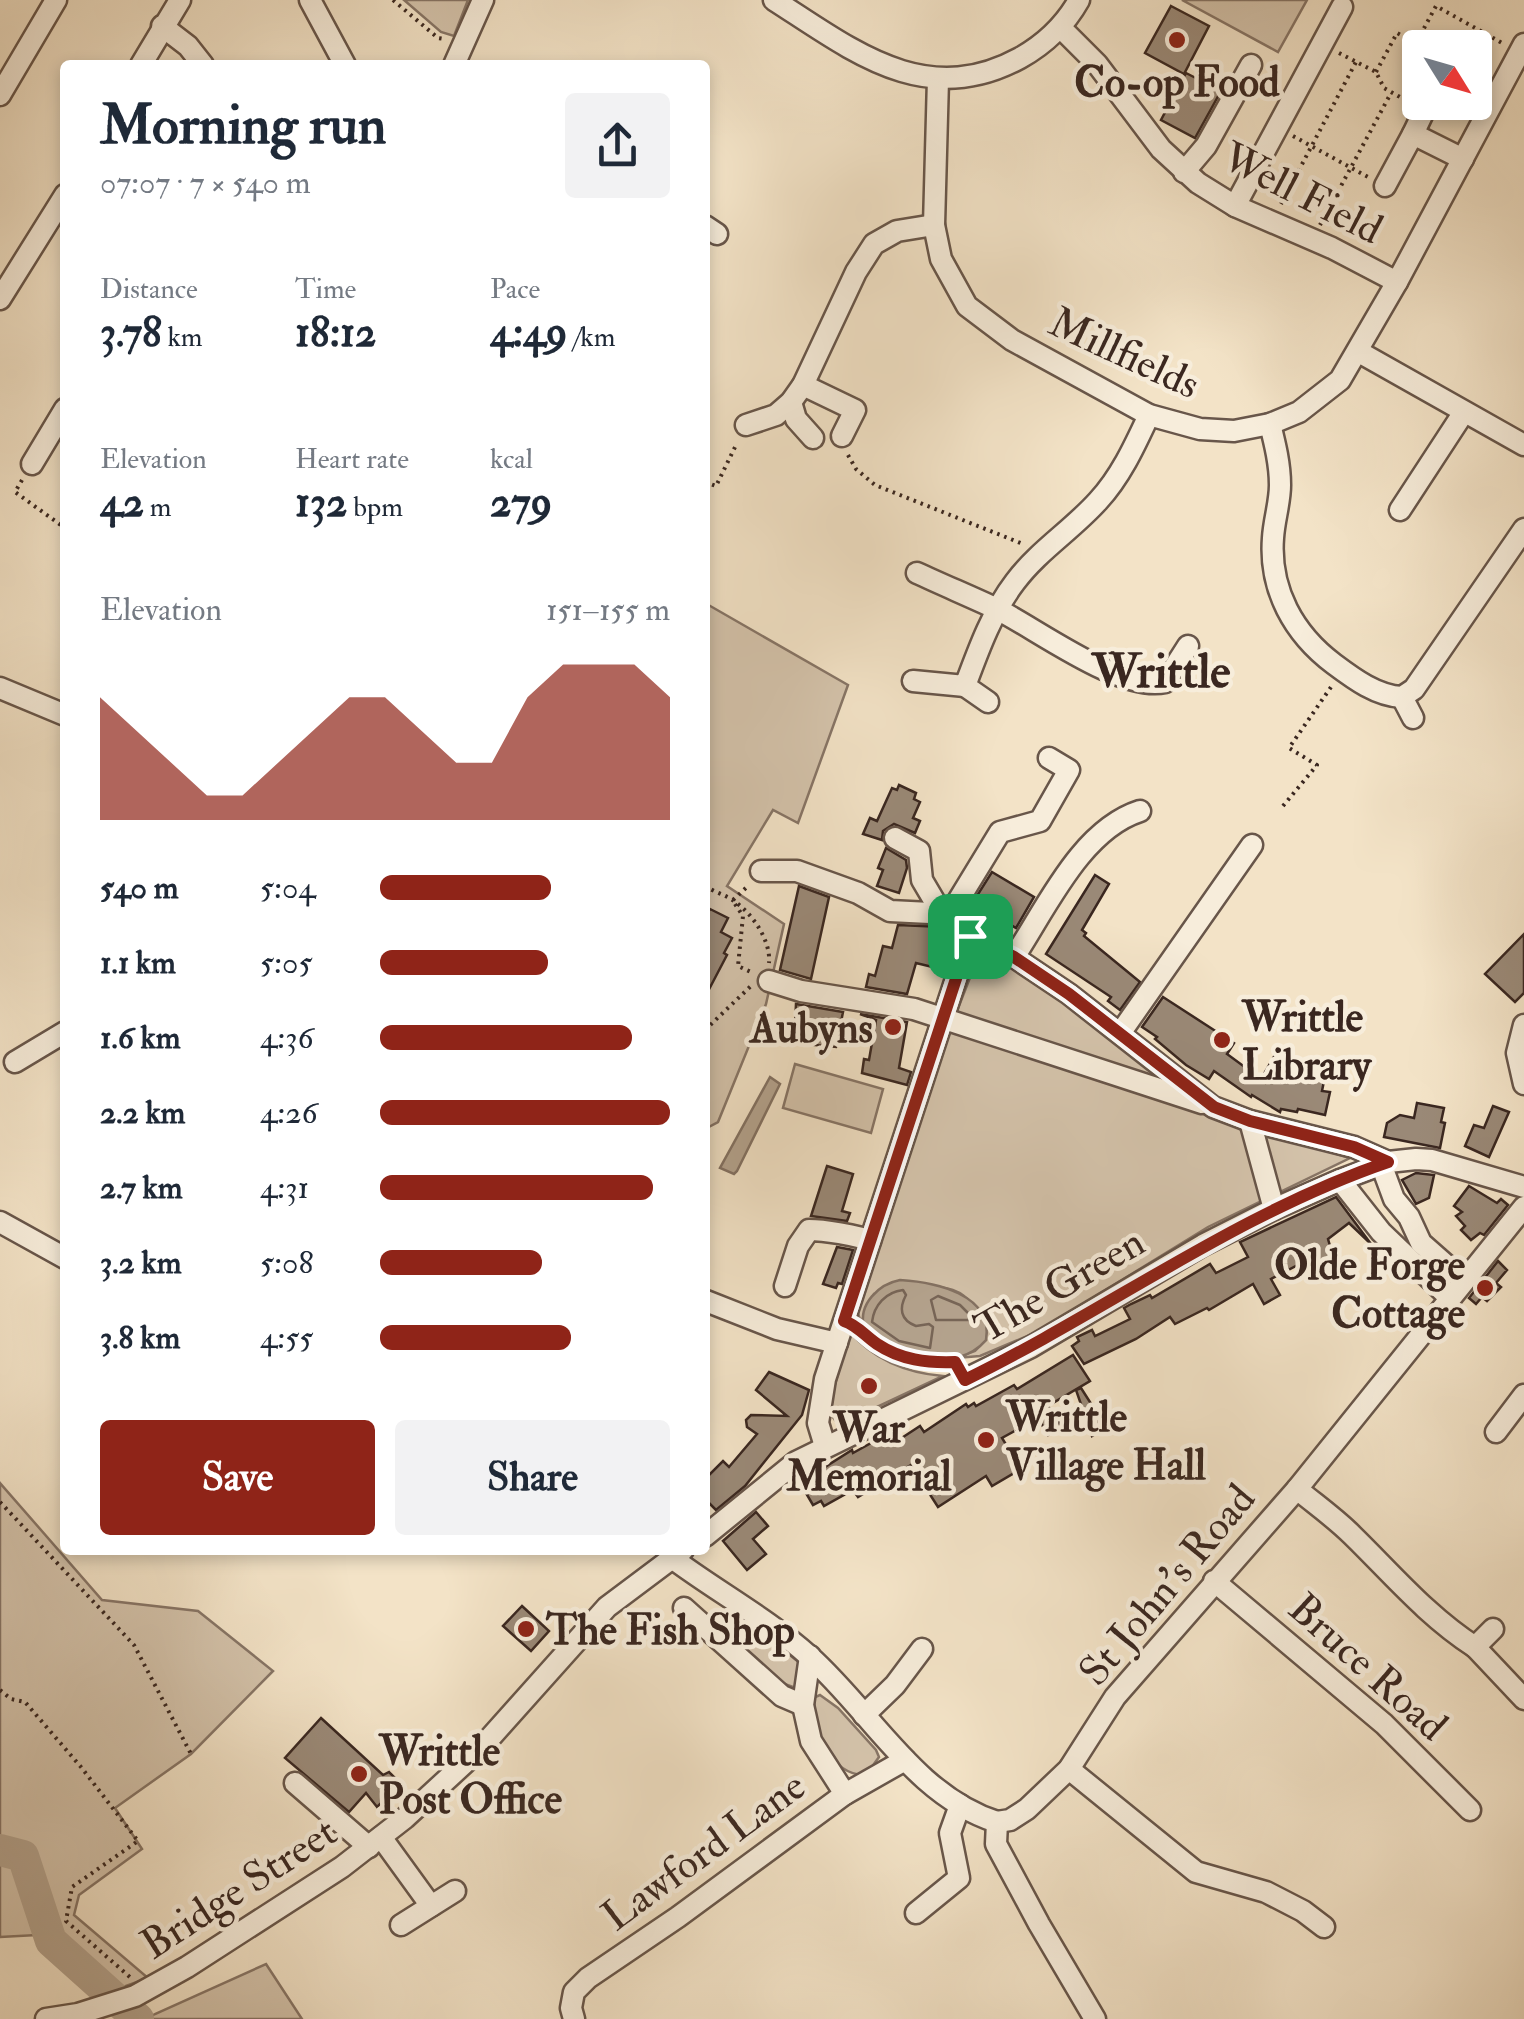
<!DOCTYPE html>
<html lang="en">
<head>
<meta charset="utf-8">
<style>
  :root { --surface:#fff; --page:#f2f2f3; --text:#1f2937; --muted:#747a83; --accent:#8f2418 }
  body { margin:0; font-family:"IM FELL Double Pica",serif; background:var(--page); color:var(--text); height:100vh; display:flex; flex-direction:column; font-size:38px; white-space:nowrap }
  * { box-sizing:border-box; margin:0 }
  p { font-size:32px; color:var(--muted) }
  .icon { flex:none; width:55px; height:55px; fill:none; stroke:currentColor; stroke-width:2; stroke-linecap:round; stroke-linejoin:round }
  .map { position:relative; flex:1; overflow:hidden }
  .details { position:absolute; left:60px; top:60px; width:650px; height:1495px; display:flex; flex-direction:column; background:var(--surface); border-radius:10px; box-shadow:0 5px 15px #0003 }
  .details>* { flex:none }
  .needle { width:65px; rotate:127deg }
  .controls { position:absolute; left:1402px; top:30px; display:grid; gap:20px }
  .controls a { display:grid; place-items:center; width:90px; height:90px; border-radius:10px; background:var(--surface); box-shadow:0 5px 15px #0003; font-size:50px }
  .pin { position:absolute; display:grid; place-items:center; width:85px; height:85px; color:#fff; margin:-42px; border-radius:20px; box-shadow:0 5px 15px #0006 }
  .round { display:grid; place-items:center; flex:none; width:105px; height:105px; border-radius:10px; background:var(--page) }
  .headline { display:flex; align-items:center; justify-content:space-between; height:170px; padding:0 40px }
  h1 { font-size:55px; font-weight:700; line-height:75px }
  .figures { display:grid; grid-template-columns:repeat(3,1fr); gap:15px; height:170px; padding:10px 40px }
  .figures div { display:grid; align-content:center }
  .figures b { font-size:42px; font-weight:700 }
  .figures small { font-size:28px; font-weight:400 }
  .figures p { font-size:28px }
  .chart { height:280px; padding:20px 40px }
  .chart p { display:flex; justify-content:space-between }
  .chart svg { width:100%; height:180px; margin-top:10px; fill:var(--accent); opacity:.7 }
  .action { display:flex; gap:20px; margin-top:auto; padding:20px 40px }
  .action a { flex:1; height:115px; border-radius:10px; background:var(--accent); color:#fff; font-size:40px; font-weight:700; line-height:115px; text-align:center }
  .action a+a { background:var(--page); color:var(--text) }
  ul { padding:0 40px; list-style:none; font-size:32px }
  li { display:grid; grid-template-columns:160px 120px 1fr; align-items:center; height:75px }
  li i { height:25px; border-radius:12px; background:var(--accent) }
  .map>svg:first-child { display:block }
  .green { fill:#d4c3ab; stroke:#877566; stroke-width:2.5 }
  .water { fill:#b4a38e; stroke:#837162; stroke-width:2.5 }
  .lines { fill:none; stroke-linecap:round; stroke-linejoin:round }
  .shore { stroke:#776557; stroke-width:2.5 }
  .river { stroke:#b4a38e; stroke-width:32 }
  .building { fill:#9a8977; stroke:#3a2720; stroke-width:2.5 }
  .minor-casing { stroke:#68564a; stroke-width:25 }
  .path { stroke:#3a2720; stroke-width:4; stroke-dasharray:2.5 5; stroke-linecap:butt }
  .minor { stroke:#f7eddb; stroke-width:20 }
  .route-casing { stroke:#fff; stroke-width:20 }
  .route { stroke:#8f2418; stroke-width:12 }
  .poi-dot { fill:#8f2418; stroke:#f7eddb; stroke-width:4 }
  .labels { text-anchor:middle; stroke-width:9; stroke-linejoin:round; paint-order:stroke }
  .poi-label { font-size:42px; font-weight:bold; fill:#3a2720; stroke:#f7eddb; text-anchor:start }
  .street-label { font-size:42px; fill:#3a2720; stroke:#f7eddb }
  .quarter-label { font-size:48px; font-weight:bold; fill:#3a2720; stroke:#f7eddb }
</style>
</head>
<body>
<div class="map">
<svg width="1524" height="2019" viewBox="0 0 1524 2019">
  <rect width="100%" height="100%" fill="#f3e3c7"/>
  <filter id="stains"><feTurbulence type="fractalNoise" baseFrequency=".002" numOctaves="4"/><feColorMatrix values="0 0 0 0 .2 0 0 0 0 .09 0 0 0 0 .02 0 0 0 .5 -.17"/></filter>
  <radialGradient id="worn" r=".72"><stop offset=".6" stop-color="#630" stop-opacity="0"/><stop offset="1" stop-color="#630" stop-opacity=".3"/></radialGradient>
  <!-- green -->
  <g class="green">
    <polygon points="404,0 468,0 454,36 441,32"/>
    <polygon points="1182,0 1307,0 1278,52"/>
    <polygon points="705,603 848,685 798,823 773,810 727,886 784,924 766,1004 718,1122 705,1129"/>
    <path d="M 1000,961 L 1010,964 L 1176,1085 L 1171,1104 L 1350,1158 L 1208,1227 L 1039,1331 L 980,1356 L 956,1358 L 975,1351 L 986,1340 C 973,1270 929,1287 874,1294 L 861,1322 L 857,1311 L 945,1042 L 971,975 L 979,967 Z"/>
    <polygon points="795,1064 883,1089 871,1133 783,1108"/>
    <path d="M 850,1332 C 874,1360 907,1373 943,1376 L 860,1415 L 835,1420 L 829,1412 L 830,1402 Z"/>
    <polygon points="0,1483 102,1600 198,1611 273,1671 191,1754 115,1808 142,1849 79,1895 74,1915 148,1978 115,1990 56,1934 0,1937"/>
    <polygon points="739,1615 805,1667 801,1690 782,1683 716,1626"/>
    <path d="M 820,1695 L 838,1708 L 876,1750 L 879,1757 L 866,1775 C 829,1776 815,1729 813,1698 Z"/>
    <polygon points="266,1964 302,2019 146,2019 155,2014"/>
  </g>
  <!-- water -->
  <g class="water">
    <polygon points="770,1077 780,1084 737,1171 734,1174 720,1168"/>
    <path d="M 900,1280 C 934,1282 994,1294 986,1340 C 956,1375 890,1360 864,1327 C 858,1304 879,1284 900,1280 Z"/>
  </g>
  <g class="lines">
    <!-- shore -->
    <g class="shore">
      <path d="M 903,1290 L 906,1295 C 899,1308 900,1320 916,1326 L 929,1324 L 933,1327 L 930,1348 L 899,1341 L 872,1322 C 874,1305 886,1292 903,1290 Z"/>
      <polygon points="938,1296 960,1305 969,1314 969,1320 936,1320 931,1300"/>
    </g>
    <!-- river -->
    <polyline class="river" points="0,1850 23,1856 51,1941 138,2019"/>
  </g>
  <!-- building -->
  <g class="building">
    <polygon points="1171,6 1209,26 1184,74 1145,53"/>
    <polygon points="1186,73 1221,91 1195,138 1161,120"/>
    <polygon points="899,785 916,793 914,799 920,802 913,818 920,821 915,833 894,824 883,831 882,840 863,834 870,818 877,821 892,788 897,790"/>
    <polygon points="886,848 906,860 907,868 899,893 877,886 883,870 878,868"/>
    <polygon points="992,872 1034,897 1016,928 973,902"/>
    <polygon points="1095,875 1109,884 1082,930 1086,933 1084,936 1140,982 1120,1010 1108,1001 1111,997 1046,954"/>
    <polygon points="799,886 829,897 811,979 780,970"/>
    <polygon points="710,909 728,918 721,932 732,938 724,953 727,955 705,997 705,918"/>
    <polygon points="898,925 944,927 953,938 945,970 916,963 907,994 866,987 869,974 875,976 883,946 892,948"/>
    <polygon points="1524,934 1524,993 1515,1002 1485,974"/>
    <polygon points="1163,997 1234,1043 1227,1054 1261,1079 1275,1055 1309,1073 1325,1076 1322,1091 1330,1092 1325,1115 1298,1109 1297,1112 1281,1109 1280,1112 1252,1095 1251,1097 1214,1071 1209,1079 1186,1065 1155,1039 1157,1037 1142,1027"/>
    <polygon points="796,1004 843,1012 836,1047 794,1043"/>
    <polygon points="860,1014 907,1022 899,1068 911,1072 907,1085 862,1073 864,1059 869,1060 876,1020"/>
    <polygon points="1417,1103 1444,1108 1441,1122 1445,1123 1440,1148 1384,1137 1387,1123 1400,1115 1414,1118"/>
    <polygon points="1493,1106 1509,1112 1489,1157 1465,1146 1474,1125 1484,1128"/>
    <polygon points="827,1166 853,1174 842,1211 850,1213 847,1221 811,1216"/>
    <polygon points="1416,1173 1434,1175 1429,1198 1416,1204 1402,1180"/>
    <polygon points="1469,1186 1497,1203 1501,1199 1508,1205 1484,1235 1480,1233 1471,1240 1461,1230 1465,1226 1456,1216 1462,1212 1454,1206"/>
    <polygon points="1336,1197 1371,1244 1349,1223 1328,1239 1335,1263 1322,1269 1313,1257 1271,1279 1280,1295 1264,1304 1253,1284 1209,1310 1207,1308 1175,1324 1170,1317 1136,1339 1084,1364 1072,1346 1079,1341 1077,1337 1092,1330 1095,1336 1130,1319 1124,1308 1131,1304 1150,1295 1152,1298 1210,1264 1216,1273 1248,1257 1240,1242"/>
    <polygon points="837,1247 853,1250 842,1284 838,1283 836,1288 823,1284"/>
    <polygon points="1498,1261 1507,1270 1496,1283 1501,1287 1487,1301 1482,1297 1476,1304 1469,1298"/>
    <polygon points="1073,1355 1090,1381 1048,1406 1062,1427 1048,1435 1038,1418 1002,1438 1021,1469 992,1486 986,1476 938,1507 911,1465 858,1497 853,1490 824,1506 821,1501 813,1505 800,1483 852,1450 853,1453 882,1437 885,1442 892,1439 894,1443 920,1426 924,1432 966,1404 968,1407 974,1403 976,1406 1014,1385 1017,1389"/>
    <polygon points="769,1372 809,1390 802,1415 745,1486 716,1510 705,1499 705,1479 723,1461 729,1467 757,1434 747,1427 746,1420 751,1415 787,1416 756,1390"/>
    <polygon points="1081,1388 1106,1427 1092,1436 1076,1390"/>
    <polygon points="756,1512 768,1526 753,1539 766,1554 747,1570 723,1541"/>
    <polygon points="522,1606 549,1631 531,1651 503,1626"/>
    <polygon points="321,1718 383,1775 389,1772 401,1784 377,1807 366,1793 349,1812 285,1758"/>
  </g>
  <g class="lines">
    <!-- minor casing -->
    <g class="minor-casing">
      <g id="minor">
        <polyline points="310,0 345,65"/>
        <path d="M 774,0 C 852,50 925,110 1020,58 C 1045,44 1065,25 1079,0"/>
        <polyline points="162,26 188,46 203,65"/>
        <polyline points="1061,28 1097,64 1161,149 1198,183 1235,206 1332,248 1397,282"/>
        <polyline points="141,65 180,0"/>
        <polyline points="454,65 483,0"/>
        <polyline points="938,79 934,225 941,259 967,306 1012,340 1149,415 1200,429 1234,431 1270,424 1299,412 1340,380 1397,282 1524,44"/>
        <polyline points="0,95 56,0"/>
        <polyline points="1413,134 1424,111"/>
        <polyline points="1184,172 1206,146 1251,65"/>
        <polyline points="1385,186 1413,134 1463,159"/>
        <polyline points="1235,206 1342,7"/>
        <polyline points="705,226 717,234"/>
        <polyline points="0,299 65,195"/>
        <polyline points="1359,352 1524,445"/>
        <polyline points="803,385 855,410 842,436"/>
        <polyline points="791,402 796,419 813,438"/>
        <path d="M 1270,424 C 1275,444 1280,464 1280,485 C 1280,503 1274,520 1273,538 C 1269,590 1294,634 1334,664 C 1354,679 1377,696 1402,697 L 1414,689 L 1524,529"/>
        <polyline points="746,425 776,415 791,402 803,385 856,272 874,244 897,231 934,225"/>
        <polyline points="32,464 65,409"/>
        <polyline points="1400,510 1464,412"/>
        <path d="M 917,573 C 943,585 969,596 995,608 C 1037,629 1120,692 1165,682 L 1188,646"/>
        <path d="M 913,681 L 965,686 C 978,651 992,612 1015,582 C 1038,551 1072,530 1098,501 C 1121,476 1135,445 1149,415"/>
        <polyline points="965,686 988,702"/>
        <polyline points="0,688 65,715"/>
        <polyline points="1402,697 1413,718"/>
        <polyline points="1049,758 1069,770 1040,821 1000,832 950,914 970,936 1014,957 1069,994 1213,1107 1250,1121 1354,1147 1388,1162"/>
        <polyline points="895,838 919,851 922,880 942,914"/>
        <polyline points="761,871 797,871 858,893 890,911 950,914"/>
        <path d="M 1014,957 C 1047,907 1081,830 1140,811"/>
        <polyline points="769,981 801,991 914,1009 1202,1103"/>
        <polyline points="1524,1025 1517,1053 1524,1084"/>
        <polyline points="1121,1032 1252,845"/>
        <polyline points="15,1062 65,1032"/>
        <polyline points="1250,1121 1274,1209"/>
        <polyline points="1381,1164 1394,1199 1409,1217 1421,1243 1463,1280"/>
        <polyline points="1340,1180 1381,1232 1449,1297"/>
        <polyline points="0,1222 65,1258"/>
        <path d="M 785,1286 L 798,1246 L 809,1230 C 822,1230 858,1235 870,1241"/>
        <polyline points="706,1301 777,1329 837,1343"/>
        <polyline points="1496,1432 1524,1395"/>
        <polyline points="825,1446 818,1423 825,1379 970,936"/>
        <path d="M 1297,1489 C 1315,1504 1335,1518 1352,1535 C 1392,1574 1427,1616 1475,1647 L 1493,1629"/>
        <polyline points="705,1536 796,1462 1031,1347 1203,1245 1274,1209 1340,1180 1388,1162 1416,1159 1432,1160 1524,1187"/>
        <path d="M 672,1558 C 716,1591 768,1619 809,1656 C 871,1711 915,1796 997,1822"/>
        <polyline points="1214,1581 1384,1724 1470,1810"/>
        <polyline points="684,1608 782,1696 803,1705"/>
        <polyline points="1475,1647 1524,1699"/>
        <polyline points="810,1656 803,1705 811,1741 845,1794"/>
        <polyline points="864,1715 895,1685 922,1649"/>
        <polyline points="1069,1769 1196,1872 1266,1892 1303,1911 1324,1927"/>
        <polyline points="295,1783 369,1847"/>
        <polyline points="997,1822 1010,1820 1027,1809 1069,1769 1115,1697 1297,1489 1524,1207"/>
        <polyline points="997,1822 996,1844 1039,1924 1095,2019"/>
        <polyline points="381,1837 431,1906"/>
        <polyline points="916,1913 959,1878 950,1833 960,1805"/>
        <polyline points="401,1925 455,1891"/>
        <polyline points="46,2019 78,2014 135,1996 187,1967 342,1867 405,1818 481,1748 607,1607 683,1550"/>
        <polyline points="574,2019 571,2008 574,1992 588,1978 678,1917 845,1794 905,1760"/>
      </g>
    </g>
    <!-- path -->
    <g class="path">
      <polyline points="393,0 438,38 444,39"/>
      <polyline points="1339,53 1376,72 1384,88 1407,101"/>
      <polyline points="1376,72 1397,33 1416,43 1436,6 1502,43"/>
      <polyline points="1293,136 1368,177"/>
      <polyline points="1281,204 1356,62"/>
      <polyline points="1320,225 1391,93"/>
      <polyline points="848,455 856,469 875,485 1023,544"/>
      <polyline points="22,480 15,492 65,528"/>
      <polyline points="705,482 716,486 737,443"/>
      <polyline points="1283,806 1317,765 1289,748 1331,687"/>
      <path d="M 705,886 C 714,892 726,895 734,901 C 753,914 771,941 769,963"/>
      <polyline points="733,900 748,886"/>
      <polyline points="735,904 743,916 738,966 753,973"/>
      <polyline points="705,1030 752,985"/>
      <path d="M 862,1332 C 890,1356 919,1363 955,1363"/>
      <polyline points="0,1502 134,1645 191,1754"/>
      <polyline points="0,1690 11,1699 25,1702 81,1767 138,1841 72,1887 66,1921 131,1978"/>
    </g>
    <!-- minor -->
    <use href="#minor" class="minor"/>
  </g>
  <g class="lines">
    <!-- route casing -->
    <g class="route-casing">
      <path id="route" d="M 970,936 L 1014,957 L 1069,994 L 1214,1107 L 1250,1121 L 1354,1147 L 1388,1162 C 1236,1214 1108,1310 965,1380 L 955,1362 C 927,1363 901,1360 877,1344 C 865,1336 857,1325 844,1321 Z"/>
    </g>
    <!-- route -->
    <use href="#route" class="route"/>
  </g>
  <!-- markers -->
  <g class="poi-dot">
    <circle cx="1177" cy="40" r="10"/>
    <circle cx="893" cy="1027" r="10"/>
    <circle cx="1222" cy="1040" r="10"/>
    <circle cx="1485" cy="1288" r="10"/>
    <circle cx="869" cy="1386" r="10"/>
    <circle cx="986" cy="1440" r="10"/>
    <circle cx="526" cy="1629" r="10"/>
    <circle cx="359" cy="1774" r="10"/>
  </g>
  <g class="labels">
    <!-- poi labels -->
    <g class="poi-label">
      <text x="1177" y="96" text-anchor="middle">Co-op Food</text>
      <text x="1242" y="1031">Writtle<tspan x="1242" dy="48">Library</tspan></text>
      <text x="873" y="1042" text-anchor="end">Aubyns</text>
      <text x="1465" y="1279" text-anchor="end">Olde Forge<tspan x="1465" dy="48">Cottage</tspan></text>
      <text x="1006" y="1431">Writtle<tspan x="1006" dy="48">Village Hall</tspan></text>
      <text x="869" y="1442" text-anchor="middle">War<tspan x="869" dy="48">Memorial</tspan></text>
      <text x="546" y="1644">The Fish Shop</text>
      <text x="379" y="1765">Writtle<tspan x="379" dy="48">Post Office</tspan></text>
    </g>
    <!-- street labels -->
    <g class="street-label">
      <text transform="translate(1303 192) rotate(27)" y="15">Well Field</text>
      <text transform="translate(1125 352) rotate(25)" y="15">Millfields</text>
      <text transform="translate(1059 1284) rotate(-30)" y="15">The Green</text>
      <text transform="translate(1166 1584) rotate(-50)" y="15">St John's Road</text>
      <text transform="translate(1369 1666) rotate(42)" y="15">Bruce Road</text>
      <text transform="translate(703 1850) rotate(-36)" y="15">Lawford Lane</text>
      <text transform="translate(238 1887) rotate(-33)" y="15">Bridge Street</text>
    </g>
    <!-- quarter labels -->
    <g class="quarter-label">
      <text x="1161" y="687">Writtle</text>
    </g>
  </g>
  <rect width="100%" height="100%" filter="url(#stains)"/>
  <rect width="100%" height="100%" fill="url(#worn)"/>
</svg>
<div class="controls">
<a><svg class="needle" viewBox="-14 -14 28 28"><path d="M0-13l5 13h-10z" fill="#e53935"/><path d="M0 13l5-13h-10z" fill="#747a83"/></svg></a>
</div>
<div class="pin" style="left:970px;top:936px;background:#1e9e55"><svg class="icon" aria-label="arrive" viewBox="0 0 24 24"><path d="M6 21V4h12l-3 4 3 4H6"/></svg></div>
<section class="details">
<div class="headline"><div><h1>Morning run</h1><p>07:07 · 7 × 540 m</p></div><a class="round"><svg class="icon" aria-label="share" viewBox="0 0 24 24"><path d="M12 15V3M7 8l5-5 5 5M5 13v7h14v-7"/></svg></a></div>
<div class="figures">
<div><p>Distance</p><b>3.78<small> km</small></b></div>
<div><p>Time</p><b>18:12</b></div>
<div><p>Pace</p><b>4:49<small> /km</small></b></div>
</div>
<div class="figures">
<div><p>Elevation</p><b>42<small> m</small></b></div>
<div><p>Heart rate</p><b>132<small> bpm</small></b></div>
<div><p>kcal</p><b>279</b></div>
</div>
<div class="chart"><p><span>Elevation</span>151–155 m</p>
<svg viewBox="0 0 160 44" preserveAspectRatio="none"><path d="M0 44V14L10 22L20 30L30 38L40 38L50 30L60 22L70 14L80 14L90 22L100 30L110 30L120 14L130 6L140 6L150 6L160 14V44z"/></svg>
</div>
<ul>
<li><b>540 m</b>5:04<i style="width:59%"></i></li>
<li><b>1.1 km</b>5:05<i style="width:58%"></i></li>
<li><b>1.6 km</b>4:36<i style="width:87%"></i></li>
<li><b>2.2 km</b>4:26<i style="width:100%"></i></li>
<li><b>2.7 km</b>4:31<i style="width:94%"></i></li>
<li><b>3.2 km</b>5:08<i style="width:56%"></i></li>
<li><b>3.8 km</b>4:55<i style="width:66%"></i></li>
</ul>
<div class="action"><a>Save</a><a>Share</a></div>
</section>
</div>
</body>
</html>
